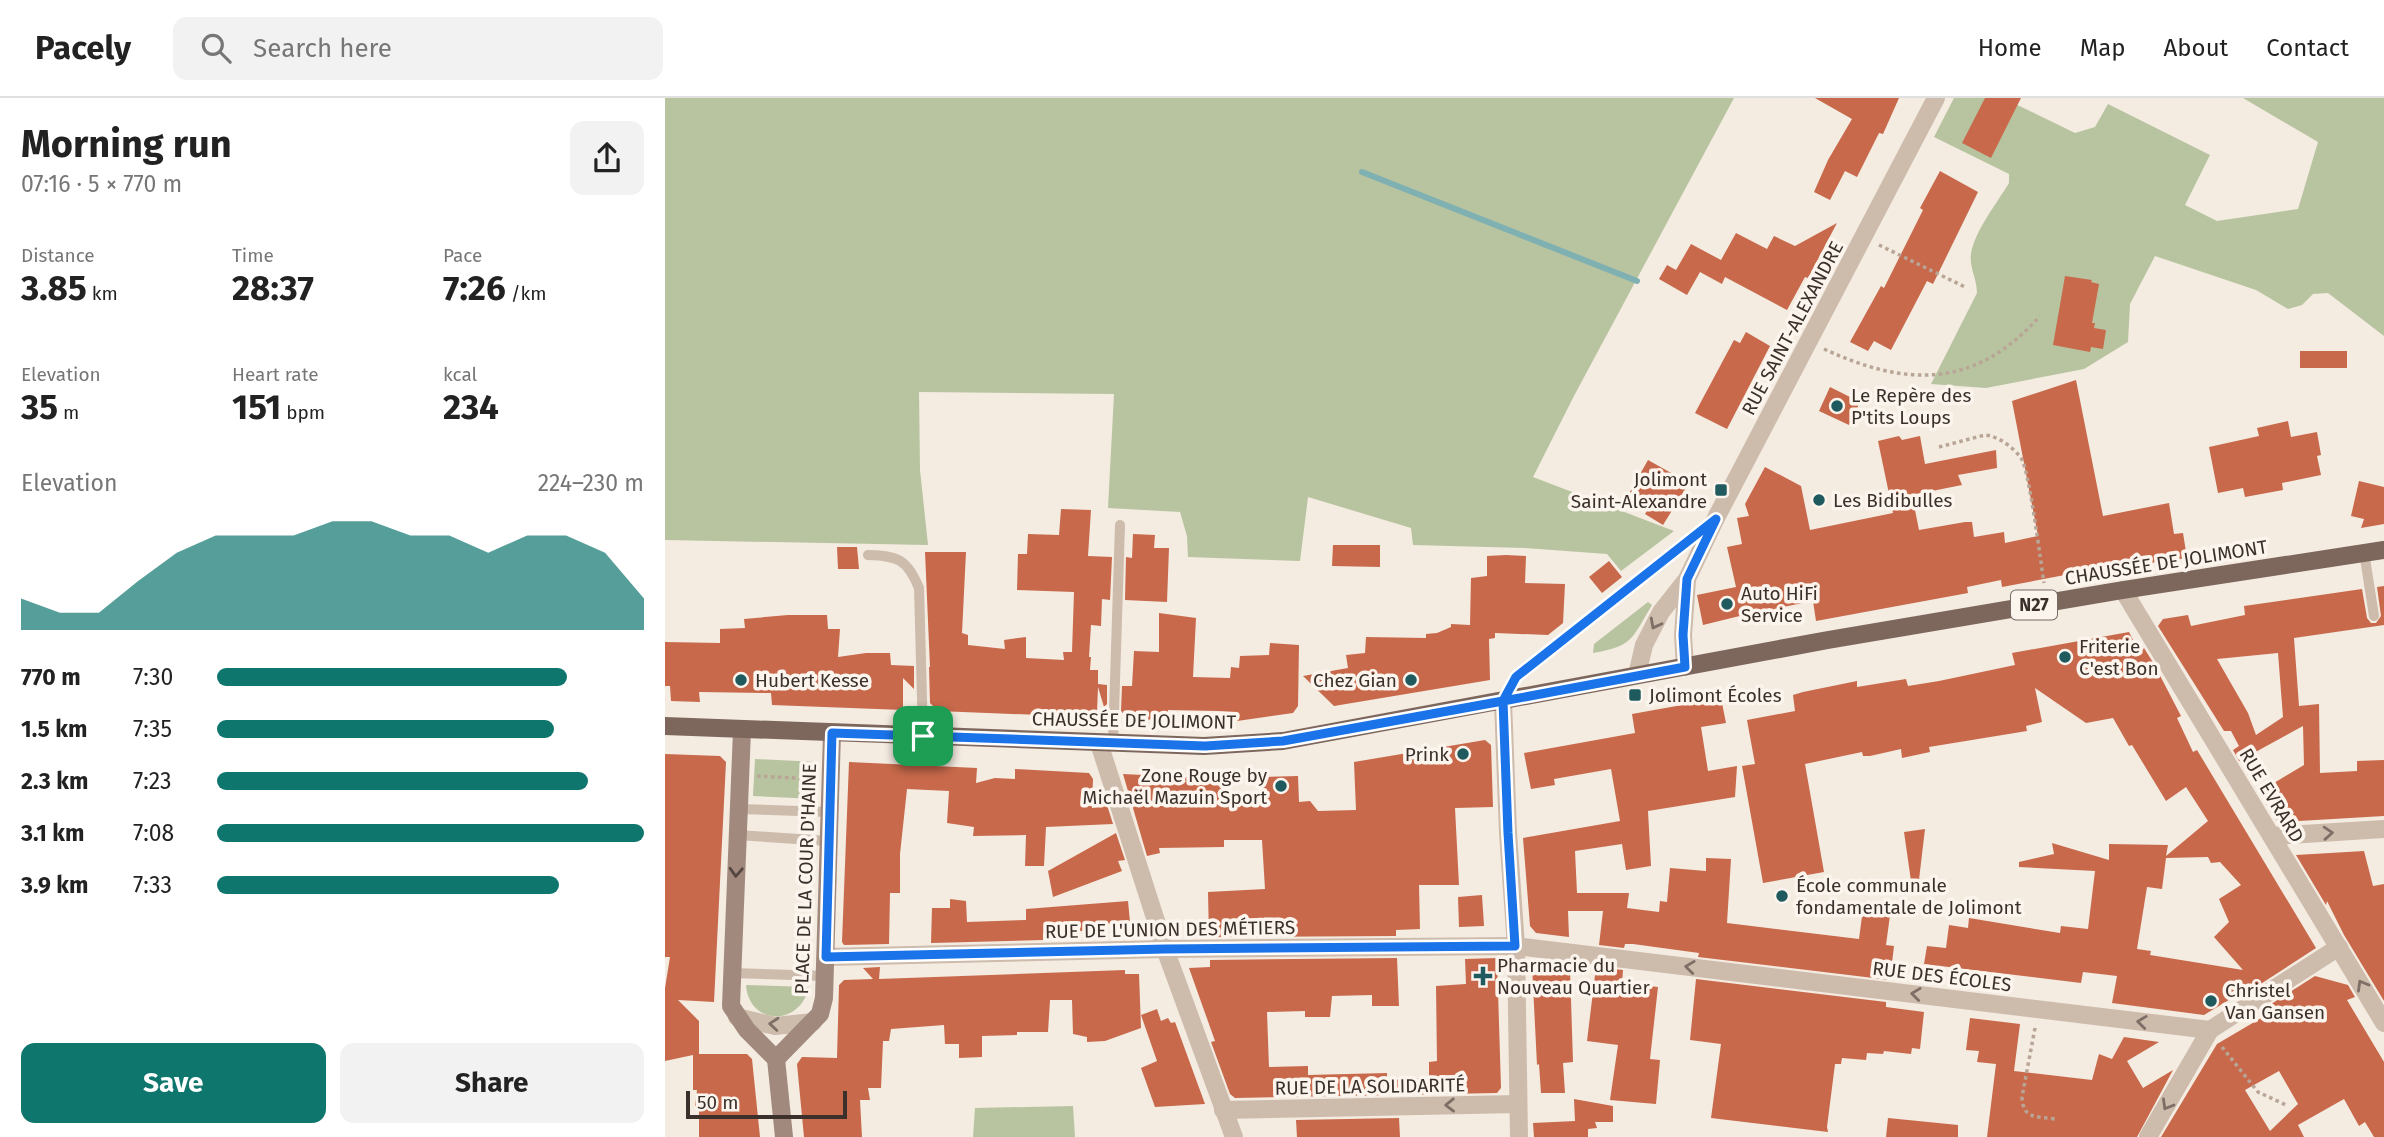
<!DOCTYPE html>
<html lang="en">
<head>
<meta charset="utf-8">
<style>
  :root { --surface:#fff; --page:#f2f2f2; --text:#222; --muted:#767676; --line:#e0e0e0; --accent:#0f766e }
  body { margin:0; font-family:"Fira Sans",sans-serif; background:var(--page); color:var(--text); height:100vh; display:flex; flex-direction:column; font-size:26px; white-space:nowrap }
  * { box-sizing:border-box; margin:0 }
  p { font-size:23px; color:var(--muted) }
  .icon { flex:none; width:38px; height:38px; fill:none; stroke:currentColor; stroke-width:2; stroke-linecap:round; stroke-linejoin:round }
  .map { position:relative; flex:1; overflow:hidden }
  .drawer { display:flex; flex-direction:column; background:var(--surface); width:665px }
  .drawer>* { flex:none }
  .scale { position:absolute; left:21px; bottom:18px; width:161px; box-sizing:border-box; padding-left:7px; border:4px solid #3b302b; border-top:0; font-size:19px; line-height:24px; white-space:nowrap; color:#3b302b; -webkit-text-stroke:5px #fbf5ee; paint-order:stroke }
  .pin { position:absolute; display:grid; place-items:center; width:60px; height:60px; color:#fff; margin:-30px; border-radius:14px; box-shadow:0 4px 10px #0006 }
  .round { display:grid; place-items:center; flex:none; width:74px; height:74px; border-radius:14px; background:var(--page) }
  .headline { display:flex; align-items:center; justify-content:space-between; height:119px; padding:0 21px }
  h1 { font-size:38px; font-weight:700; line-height:52px }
  .figures { display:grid; grid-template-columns:repeat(3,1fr); gap:10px; height:119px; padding:7px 21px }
  .figures div { display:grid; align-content:center }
  .figures b { font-size:35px; font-weight:700 }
  .figures small { font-size:19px; font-weight:400 }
  .figures p { font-size:19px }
  .chart { height:196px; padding:14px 21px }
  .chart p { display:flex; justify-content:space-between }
  .chart svg { width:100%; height:126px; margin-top:7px; fill:var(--accent); opacity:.7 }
  .primary-button { display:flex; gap:14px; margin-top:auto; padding:14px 21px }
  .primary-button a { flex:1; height:80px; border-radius:14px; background:var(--accent); color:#fff; font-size:28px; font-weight:700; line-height:80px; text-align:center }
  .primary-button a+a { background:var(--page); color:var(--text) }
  ul { padding:0 21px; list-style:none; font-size:23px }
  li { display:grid; grid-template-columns:112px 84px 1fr; align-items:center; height:52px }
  li i { height:18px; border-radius:9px; background:var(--accent) }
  header { display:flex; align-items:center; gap:42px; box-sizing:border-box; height:98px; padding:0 35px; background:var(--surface); border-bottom:2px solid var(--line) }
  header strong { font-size:33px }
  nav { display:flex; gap:38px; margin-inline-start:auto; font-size:24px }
  .search { width:490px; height:63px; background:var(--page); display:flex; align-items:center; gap:18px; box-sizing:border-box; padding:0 24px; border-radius:14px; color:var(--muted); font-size:26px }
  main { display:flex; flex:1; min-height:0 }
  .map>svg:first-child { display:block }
  .green { fill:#b8c4a0 }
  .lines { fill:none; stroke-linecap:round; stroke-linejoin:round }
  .stream { stroke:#7fb0b2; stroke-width:6 }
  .building { fill:#c8694b; fill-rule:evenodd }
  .path { stroke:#b9a596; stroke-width:3.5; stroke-dasharray:3.5 3.5; stroke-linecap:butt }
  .lane { stroke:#cdbbac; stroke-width:10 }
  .street { stroke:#cdbbac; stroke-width:18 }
  .secondary { stroke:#a18a7d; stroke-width:18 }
  .primary { stroke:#7d675c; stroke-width:18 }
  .oneway { stroke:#7d6f65 }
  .oneway2 { stroke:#544640 }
  .route-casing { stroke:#fff; stroke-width:14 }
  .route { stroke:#1a73e8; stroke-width:9 }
  .poi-dot { fill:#1f5a5e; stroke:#fbf5ee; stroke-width:2.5 }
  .labels { text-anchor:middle; stroke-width:7; stroke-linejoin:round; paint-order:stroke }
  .shield { fill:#fbf5ee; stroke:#756b66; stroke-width:2 }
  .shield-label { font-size:18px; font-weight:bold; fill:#3b302b }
  .street-label { font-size:19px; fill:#3b302b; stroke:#fbf5ee }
  .poi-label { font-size:19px; fill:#3b302b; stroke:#fbf5ee; text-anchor:start }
</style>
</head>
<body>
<header>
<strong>Pacely</strong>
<div class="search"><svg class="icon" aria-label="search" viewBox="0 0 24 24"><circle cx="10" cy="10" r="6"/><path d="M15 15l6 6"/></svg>Search here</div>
<nav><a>Home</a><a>Map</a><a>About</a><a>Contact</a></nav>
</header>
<main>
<section class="drawer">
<div class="headline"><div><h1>Morning run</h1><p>07:16 · 5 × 770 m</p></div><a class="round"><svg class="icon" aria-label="share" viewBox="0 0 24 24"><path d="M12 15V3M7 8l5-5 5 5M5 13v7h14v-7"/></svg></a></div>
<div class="figures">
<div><p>Distance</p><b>3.85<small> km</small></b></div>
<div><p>Time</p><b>28:37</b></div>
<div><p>Pace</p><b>7:26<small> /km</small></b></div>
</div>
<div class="figures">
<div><p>Elevation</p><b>35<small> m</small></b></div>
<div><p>Heart rate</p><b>151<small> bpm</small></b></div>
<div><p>kcal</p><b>234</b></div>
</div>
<div class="chart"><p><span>Elevation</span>224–230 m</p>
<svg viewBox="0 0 160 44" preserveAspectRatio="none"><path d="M0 44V33L10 38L20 38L30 27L40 17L50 11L60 11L70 11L80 6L90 6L100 11L110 11L120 17L130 11L140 11L150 17L160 33V44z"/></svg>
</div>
<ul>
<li><b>770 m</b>7:30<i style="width:82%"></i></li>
<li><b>1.5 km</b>7:35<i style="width:79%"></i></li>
<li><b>2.3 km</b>7:23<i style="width:87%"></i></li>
<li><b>3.1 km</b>7:08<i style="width:100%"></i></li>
<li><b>3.9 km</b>7:33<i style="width:80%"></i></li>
</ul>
<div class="primary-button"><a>Save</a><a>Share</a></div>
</section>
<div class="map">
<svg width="1719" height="1039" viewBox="0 0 1719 1039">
  <rect width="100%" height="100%" fill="#f4ebe1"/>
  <!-- green -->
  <g class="green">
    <polygon points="0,0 1069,0 910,296 868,379 1009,433 956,473 942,456 860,450 748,447 746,430 643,399 635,463 523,459 522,438 515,414 443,410 449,296 254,294 255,372 263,447 0,442"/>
    <path d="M 1289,0 L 1338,0 L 1410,35 L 1430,29 L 1443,6 L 1545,57 L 1520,107 L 1552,123 L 1633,111 L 1653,44 L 1578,0 L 1719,0 L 1719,238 L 1663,195 L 1648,196 L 1637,207 L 1623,211 L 1591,192 L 1490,158 L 1465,206 L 1463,244 L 1419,271 L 1321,290 L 1266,286 L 1312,195 C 1312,181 1304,169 1306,156 C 1309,134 1332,105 1344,85 L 1344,76 L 1269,39 Z"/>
    <path d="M 983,504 L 987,507 C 967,540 969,548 928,555 L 929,546 Z"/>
    <polygon points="90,661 153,664 151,701 88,698"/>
    <path d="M 81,887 L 144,889 C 135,929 84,928 81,887 Z"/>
    <polygon points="408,1008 410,1039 308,1039 310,1010"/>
  </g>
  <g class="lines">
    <!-- stream -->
    <polyline class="stream" points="697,74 972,183"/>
  </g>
  <!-- building -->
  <g class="building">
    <polygon points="1150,0 1234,0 1218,36 1214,35 1192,79 1180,73 1165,102 1149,94 1163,62 1187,21"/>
    <polygon points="1320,0 1356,0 1326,60 1297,45"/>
    <polygon points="1275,73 1313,94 1268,186 1262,183 1226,252 1209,243 1203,253 1185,244 1216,188 1219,190 1258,112 1255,110"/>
    <polygon points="1172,125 1143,180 1140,179 1122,212 1060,179 1057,186 1035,174 1022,197 994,181 1002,167 1011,172 1026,146 1056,162 1071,135 1102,151 1109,138 1130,148"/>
    <polygon points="1400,178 1427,182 1426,184 1434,186 1427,225 1430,225 1429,230 1441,232 1438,251 1426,249 1425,254 1388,247"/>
    <polygon points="1081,234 1105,248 1062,331 1030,315 1069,242 1075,245"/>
    <rect x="1635" y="253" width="47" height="17"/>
    <polygon points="1411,282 1438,418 1504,405 1509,436 1518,435 1522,460 1448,470 1447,468 1337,489 1336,482 1302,489 1303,495 1151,523 1148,503 1113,510 1114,516 1096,519 1095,513 1038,527 1032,497 1071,489 1062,449 1077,446 1072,420 1084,418 1080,406 1100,369 1136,388 1145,432 1228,415 1213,343 1234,338 1237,342 1255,338 1260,366 1331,352 1332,370 1293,377 1297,387 1247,397 1254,432 1300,424 1307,424 1309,439 1339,434 1340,445 1373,438 1347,303"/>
    <polygon points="1165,289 1195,304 1184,327 1154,313"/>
    <polygon points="1623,323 1626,339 1652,334 1656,357 1652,358 1656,377 1617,385 1618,392 1580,399 1578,390 1553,395 1544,349 1594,338 1592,330"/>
    <polygon points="983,362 1024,385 998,427 980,416 982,413 961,401"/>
    <polygon points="1694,383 1719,389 1719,426 1696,430 1699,421 1686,418"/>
    <polygon points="396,411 426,412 423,458 447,459 445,502 437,501 436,528 426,527 424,559 426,559 425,572 433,572 433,586 442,587 442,606 439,609 433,589 432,614 426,619 273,613 265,605 264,569 265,569 260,454 301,454 297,535 303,537 303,547 340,551 339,542 361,539 361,560 399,562 398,554 407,554 409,494 352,492 353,456 362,456 363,436 394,437"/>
    <polygon points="468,436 490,437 489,450 504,450 502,504 460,502 461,459 467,460"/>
    <polygon points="668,447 715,447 715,469 667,468"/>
    <polygon points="172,449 192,449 194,471 173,471"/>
    <polygon points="841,457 861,458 860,485 900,486 898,525 883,537 830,535 830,540 824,541 825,582 669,608 638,578 683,570 681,557 700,555 701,539 761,540 761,536 772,535 786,529 786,526 805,527 806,480 822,478 822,458"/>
    <polygon points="944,463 957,479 937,495 924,479"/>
    <path d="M 1719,488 L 1719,527 L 1629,540 L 1634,608 L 1654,606 L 1655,675 L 1692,673 L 1692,663 L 1719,662 L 1719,718 L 1617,724 L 1610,721 L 1599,702 L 1610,695 L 1609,685 L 1639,667 L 1638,628 L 1574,663 L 1568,652 L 1574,648 L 1566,633 L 1559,633 L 1493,528 L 1498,521 L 1523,517 L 1526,528 L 1580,517 L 1579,508 L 1697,491 L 1702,520 L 1706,525 L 1711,525 L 1716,518 L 1712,489 ZM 1613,555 L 1618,619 L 1591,637 L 1583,615 L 1552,561 Z"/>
    <polygon points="494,515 531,520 528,579 565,580 566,569 574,570 575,558 604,557 605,545 634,547 633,608 628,615 572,623 572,614 554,613 503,612 503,622 463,621 456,613 457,588 467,588 469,553 494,554"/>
    <polygon points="123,517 162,517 163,531 175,531 173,559 201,555 225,555 226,567 249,568 249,591 238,580 238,612 107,607 106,595 34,594 35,604 6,603 5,588 0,588 0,544 55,545 55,531 80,530 79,521"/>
    <path d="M 1464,534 L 1475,556 L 1479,550 L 1489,566 L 1516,618 L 1512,620 L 1528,654 L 1532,652 L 1651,850 L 1588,891 L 1587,888 L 1539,917 L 1447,905 L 1452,878 L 1418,874 L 1416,885 L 1259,866 L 1262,848 L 1281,850 L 1284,827 L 1303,830 L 1304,820 L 1395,835 L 1396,828 L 1423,831 L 1430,773 L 1354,769 L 1354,764 L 1389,756 L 1387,745 L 1444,762 L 1444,746 L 1503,747 L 1501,758 L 1543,723 L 1521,689 L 1501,703 L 1467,647 L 1464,648 L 1448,620 L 1421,625 L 1370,590 L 1377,624 L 1361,628 L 1362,633 L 1264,649 L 1265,654 L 1237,660 L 1236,651 L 1205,658 L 1198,658 L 1197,654 L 1140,666 L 1159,774 L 1098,785 L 1077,668 L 1090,666 L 1082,622 L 1130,613 L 1128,597 L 1138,594 L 1192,583 L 1192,589 L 1241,581 L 1243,588 L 1274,583 L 1350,567 L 1347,555 ZM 1543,759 L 1546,765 L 1555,764 L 1576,787 L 1554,801 L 1564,824 L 1549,839 L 1578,872 L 1485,857 L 1486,853 L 1472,851 L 1482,789 L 1497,791 L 1501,760 Z"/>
    <polygon points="1056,600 1061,625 1036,629 1043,673 1072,668 1070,699 983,713 986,768 961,772 957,746 910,753 912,795 964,795 962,810 994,814 995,803 1002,804 1005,770 1041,773 1041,760 1066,761 1062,825 1194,841 1199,803 1226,810 1221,847 1229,848 1225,882 1033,859 1034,855 968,846 960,846 959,850 934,847 938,813 903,813 904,839 871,835 865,828 858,740 955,723 946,671 889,681 890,687 866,691 859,655 970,635 967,616"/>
    <polygon points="820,642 826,647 828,709 790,710 794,787 754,787 755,831 731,832 731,838 544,839 543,794 600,791 597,742 559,742 559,749 494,750 495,755 482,758 458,676 557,681 558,697 596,696 596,679 633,678 634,704 645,703 653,713 691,712 689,664"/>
    <polygon points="0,656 55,658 61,664 49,904 13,902 34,923 34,956 82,956 87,961 95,1039 34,1039 34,1009 30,1009 32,992 28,992 28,957 0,963 0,890 5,859 0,859"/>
    <polygon points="184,664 312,670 311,685 330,680 350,681 350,671 424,675 428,681 427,710 442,707 448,726 381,729 379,768 360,768 361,737 308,738 309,729 282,725 284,693 242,691 235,756 235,795 225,795 224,846 179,847 177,844"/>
    <polygon points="1260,731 1253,790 1247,790 1239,734"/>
    <polygon points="451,735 460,762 453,763 457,773 388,799 383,773"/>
    <polygon points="1699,753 1708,788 1719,786 1719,903 1679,837 1662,803 1661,807 1631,757"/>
    <polygon points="817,797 819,828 794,829 793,799"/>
    <polygon points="285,801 301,803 302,824 361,822 361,811 463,803 465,824 437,826 437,832 378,835 378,842 266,845 267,810 285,810"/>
    <polygon points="732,860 734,908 707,908 707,897 667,898 665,919 640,919 640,913 602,914 604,969 643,968 643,977 722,975 722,982 764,980 764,964 772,963 771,888 801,886 800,861 832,860 836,990 832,995 570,1000 565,996 546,944 550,943 524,870 545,869 545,862"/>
    <polygon points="867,867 905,871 908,964 898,965 900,995 876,995 874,966 872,967"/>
    <polygon points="215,869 214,881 460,872 460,876 474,876 476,930 440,943 422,944 422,939 408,936 407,902 385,902 383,934 352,934 352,937 317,938 317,959 294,960 294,946 280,946 279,927 226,931 224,943 218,943 216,990 203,990 205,1002 195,1002 197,1039 139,1039 132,966 137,959 172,960 174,887 179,882 208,881 198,870"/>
    <polygon points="931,869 958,872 957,885 993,889 985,961 995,962 991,1006 945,1002 953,947 922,943"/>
    <path d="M 1650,878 L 1683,887 L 1690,899 L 1682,902 L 1719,964 L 1719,1039 L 1709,1039 L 1700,1024 L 1694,1028 L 1679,1001 L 1633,1027 L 1639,1039 L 1496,1039 L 1552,946 L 1603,916 L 1600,910 ZM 1614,973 L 1633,1006 L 1605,1033 L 1580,992 Z"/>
    <polygon points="1031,881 1221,904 1221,909 1259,914 1255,951 1247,950 1246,956 1219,953 1218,956 1202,955 1201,962 1177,960 1176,966 1170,966 1162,1029 1163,1034 1046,1020 1056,946 1025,942"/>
    <polygon points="492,911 496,923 503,920 506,925 510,924 540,1006 490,1009 476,970 492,963 476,917"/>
    <polygon points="1305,920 1355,926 1349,973 1427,982 1434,956 1447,961 1459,939 1494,944 1462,963 1478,990 1508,972 1472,1039 1322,1039 1331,966 1312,964 1314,953 1301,952"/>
    <polygon points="909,1001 948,1008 948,1024 930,1024 932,1030 923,1031 923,1039 869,1039 868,1025 910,1023"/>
    <polygon points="734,1020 735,1039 632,1039 631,1022"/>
    <polygon points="1223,1020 1293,1027 1293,1039 1221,1039"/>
  </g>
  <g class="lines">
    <!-- path -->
    <g class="path">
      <polyline points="1214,147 1300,189"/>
      <path d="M 1159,251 C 1243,290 1311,290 1375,218"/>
      <path d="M 1274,349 L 1320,337 C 1333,338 1348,349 1356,360 C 1364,370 1376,466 1379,485"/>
      <polyline points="92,678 148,681"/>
      <path d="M 1370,930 L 1357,999 C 1358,1022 1372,1018 1390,1021"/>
      <polyline points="1557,949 1593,994 1621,1007"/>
    </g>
    <!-- lane -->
    <g class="lane">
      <polyline points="1699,454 1709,518"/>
      <path d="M 203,457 C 233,458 242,461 254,490 L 258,638"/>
      <polyline points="838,603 851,579 1045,426"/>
      <polyline points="448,645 455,427"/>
      <polyline points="75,711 163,714"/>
      <polyline points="73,737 162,743"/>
      <polyline points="66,875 160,878"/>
    </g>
    <!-- street -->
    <g class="street">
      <polyline points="1458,492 1719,925"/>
      <polyline points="1020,569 1018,537 1022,482"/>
      <polyline points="972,577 979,547 996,514 1022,481 1052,418 1271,0"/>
      <polyline points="838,603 843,735 851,848 854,1039"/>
      <polyline points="434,645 500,851 569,1039"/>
      <polyline points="1607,738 1719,731"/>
      <polyline points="161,859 500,851 851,848 1545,932 1674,849"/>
      <polyline points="72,919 110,928 148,924"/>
      <polyline points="558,1012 853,1006"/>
      <polyline points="1483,1039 1545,932"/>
    </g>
    <!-- secondary -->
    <g class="secondary">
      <polyline points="77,632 66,908 82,932 111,961"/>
      <polyline points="111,961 155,916 159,900 167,635"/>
      <polyline points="111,961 119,1039"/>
    </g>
    <!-- primary -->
    <polyline class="primary" points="0,628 539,648 618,643 1163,542 1458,492 1719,452"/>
  </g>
  <!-- one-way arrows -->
  <defs><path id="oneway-chevron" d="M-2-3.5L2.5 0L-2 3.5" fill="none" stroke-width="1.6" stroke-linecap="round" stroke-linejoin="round" transform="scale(1.75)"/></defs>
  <g class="oneway">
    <use href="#oneway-chevron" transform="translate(990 526) rotate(118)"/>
    <use href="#oneway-chevron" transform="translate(1663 735) rotate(-4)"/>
    <use href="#oneway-chevron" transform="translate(1025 869) rotate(-173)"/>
    <use href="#oneway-chevron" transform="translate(1697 887) rotate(-120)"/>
    <use href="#oneway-chevron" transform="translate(1251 896) rotate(-173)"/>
    <use href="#oneway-chevron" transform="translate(1477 924) rotate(-173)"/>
    <use href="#oneway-chevron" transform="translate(109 926) rotate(-175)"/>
    <use href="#oneway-chevron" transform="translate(785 1007) rotate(179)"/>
    <use href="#oneway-chevron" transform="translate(1502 1007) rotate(120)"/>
  </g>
  <use class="oneway2" href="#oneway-chevron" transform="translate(71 774) rotate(93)"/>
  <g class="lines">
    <!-- route casing -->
    <g class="route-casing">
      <polyline id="route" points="258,638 167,635 161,859 500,851 850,848 843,735 838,603 1020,569 1018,537 1022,481 1051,421 851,579 838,603 618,643 540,648 258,638"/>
    </g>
    <!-- route -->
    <use href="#route" class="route"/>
  </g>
  <!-- markers -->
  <g class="poi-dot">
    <circle cx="1172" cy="308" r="7"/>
    <rect x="1049" y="385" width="14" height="14" rx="3.5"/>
    <circle cx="1154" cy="402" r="7"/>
    <circle cx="1062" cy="506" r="7"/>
    <circle cx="1400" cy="559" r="7"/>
    <circle cx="76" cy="582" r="7"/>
    <circle cx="746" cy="582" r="7"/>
    <rect x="963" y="590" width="14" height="14" rx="3.5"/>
    <circle cx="798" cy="656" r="7"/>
    <circle cx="616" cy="688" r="7"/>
    <circle cx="1117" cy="798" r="7"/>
    <path d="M814.5 867.5h7v7h7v7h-7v7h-7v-7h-7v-7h7z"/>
    <circle cx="1546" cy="903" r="7"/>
  </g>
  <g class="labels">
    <!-- shield labels -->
    <rect class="shield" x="1346" y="492.5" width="46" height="29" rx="5"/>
    <g class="shield-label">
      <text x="1369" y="513">N27</text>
    </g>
    <!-- street labels -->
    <g class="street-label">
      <text transform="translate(1127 230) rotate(-62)" y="7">RUE SAINT-ALEXANDRE</text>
      <text transform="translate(1501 464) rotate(-9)" y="7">CHAUSSÉE DE JOLIMONT</text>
      <text transform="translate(469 622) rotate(1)" y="7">CHAUSSÉE DE JOLIMONT</text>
      <text transform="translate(1607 697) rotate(59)" y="7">RUE EVRARD</text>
      <text transform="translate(140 781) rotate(-88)" y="7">PLACE DE LA COUR D'HAINE</text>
      <text transform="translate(505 831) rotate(-1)" y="7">RUE DE L'UNION DES MÉTIERS</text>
      <text transform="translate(1277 878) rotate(7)" y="7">RUE DES ÉCOLES</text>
      <text transform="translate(705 988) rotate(-1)" y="7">RUE DE LA SOLIDARITÉ</text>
    </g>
    <!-- poi labels -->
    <g class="poi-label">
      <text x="1186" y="304">Le Repère des<tspan x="1186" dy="22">P'tits Loups</tspan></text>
      <text x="1042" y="388" text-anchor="end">Jolimont<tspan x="1042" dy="22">Saint-Alexandre</tspan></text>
      <text x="1168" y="409">Les Bidibulles</text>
      <text x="1076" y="502">Auto HiFi<tspan x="1076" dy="22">Service</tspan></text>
      <text x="1414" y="555">Friterie<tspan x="1414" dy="22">C'est Bon</tspan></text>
      <text x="90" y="589">Hubert Kesse</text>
      <text x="732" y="589" text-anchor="end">Chez Gian</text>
      <text x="984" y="604">Jolimont Écoles</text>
      <text x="784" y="663" text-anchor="end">Prink</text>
      <text x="602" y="684" text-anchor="end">Zone Rouge by<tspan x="602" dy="22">Michaël Mazuin Sport</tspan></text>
      <text x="1131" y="794">École communale<tspan x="1131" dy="22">fondamentale de Jolimont</tspan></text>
      <text x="832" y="874">Pharmacie du<tspan x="832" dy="22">Nouveau Quartier</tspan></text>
      <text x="1560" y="899">Christel<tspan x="1560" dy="22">Van Gansen</tspan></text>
    </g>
  </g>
</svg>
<div class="scale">50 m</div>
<div class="pin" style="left:258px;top:638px;background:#1e9e55"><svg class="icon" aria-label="arrive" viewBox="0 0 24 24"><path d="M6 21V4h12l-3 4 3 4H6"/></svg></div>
</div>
</main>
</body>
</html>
